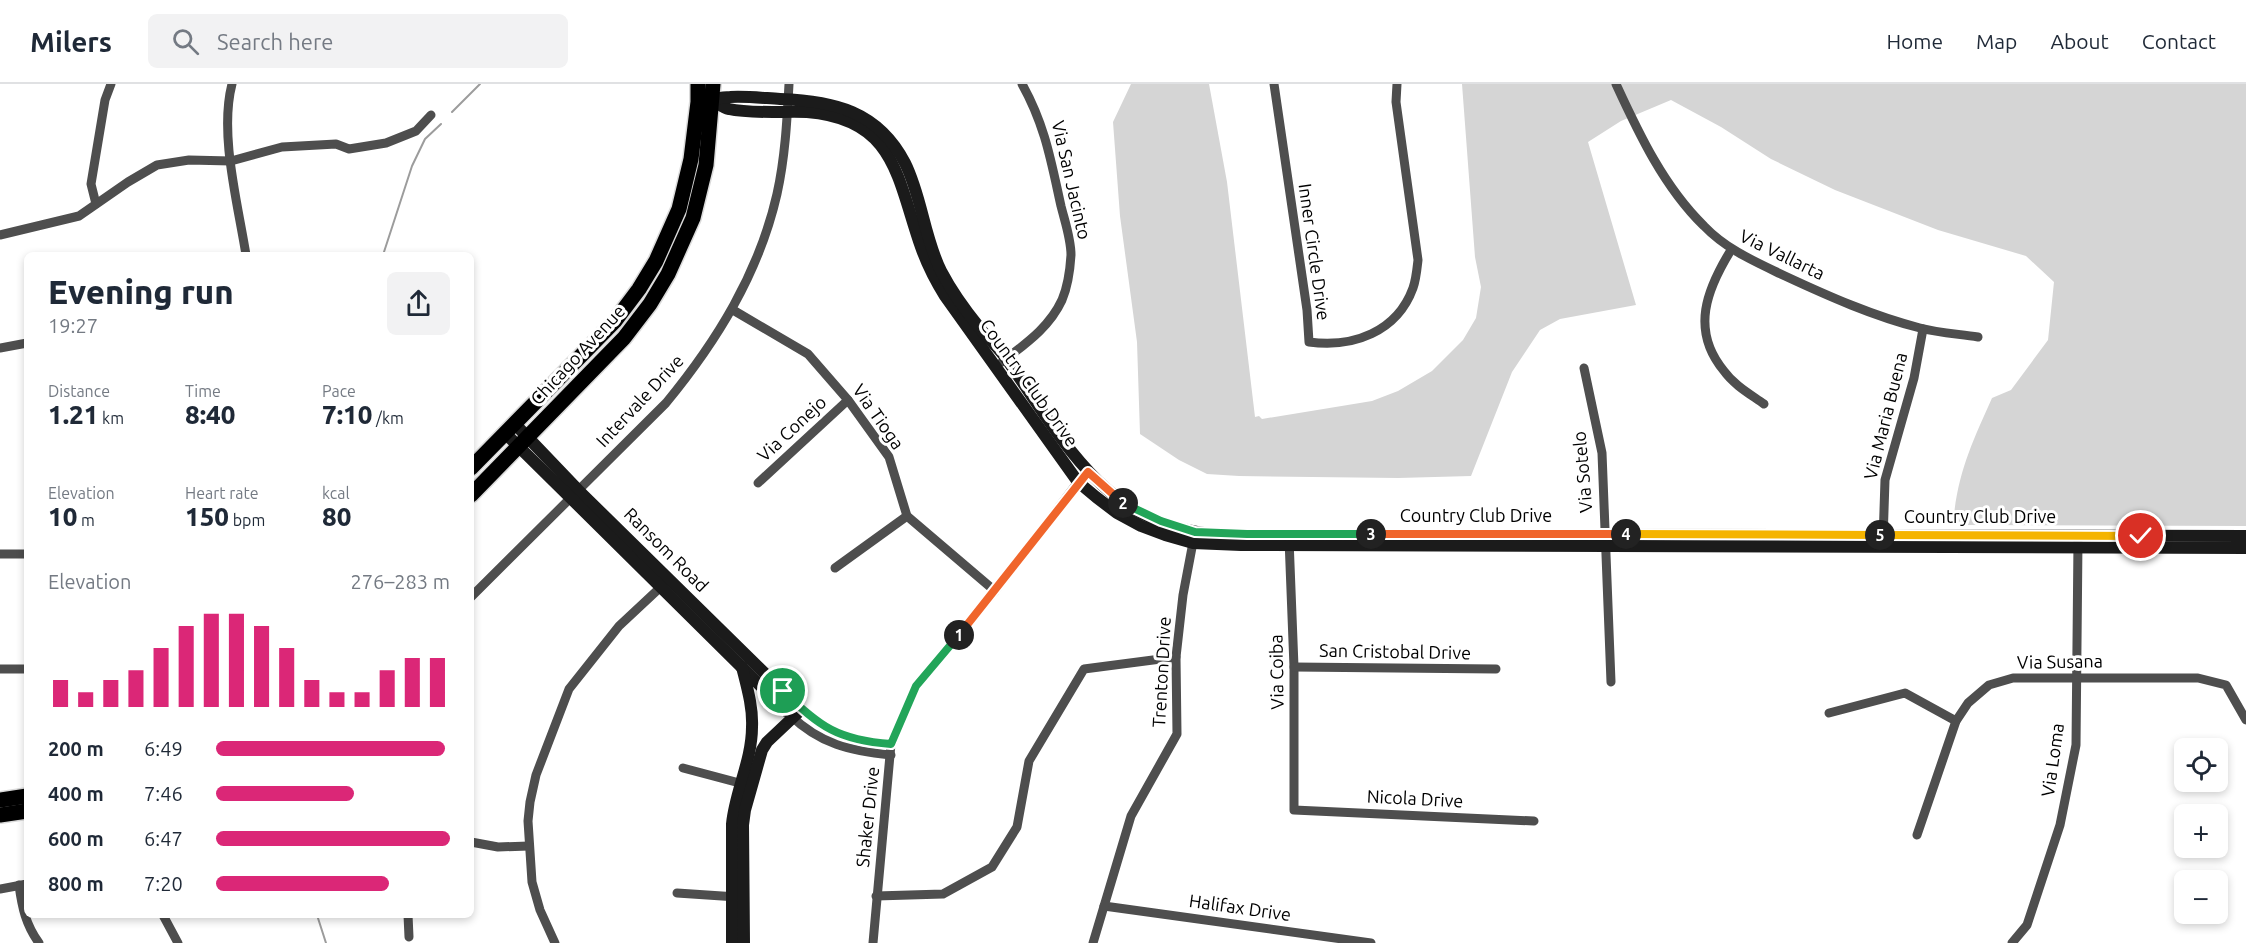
<!DOCTYPE html>
<html lang="en">
<head>
<meta charset="utf-8">
<style>
  :root { --surface:#fff; --page:#f2f2f3; --text:#1f2937; --muted:#747a83; --line:#e0e1e3; --accent:#db2777 }
  body { margin:0; font-family:Ubuntu,sans-serif; background:var(--page); color:var(--text); height:100vh; display:flex; flex-direction:column; font-size:22px; white-space:nowrap }
  * { box-sizing:border-box; margin:0 }
  p { font-size:20px; color:var(--muted) }
  .icon { flex:none; width:33px; height:33px; fill:none; stroke:currentColor; stroke-width:2; stroke-linecap:round; stroke-linejoin:round }
  .map { position:relative; flex:1; overflow:hidden }
  .drawer { position:absolute; left:24px; top:168px; width:450px; height:666px; display:flex; flex-direction:column; background:var(--surface); border-radius:9px; box-shadow:0 3px 9px #0003 }
  .drawer>* { flex:none }
  .tools { position:absolute; left:2174px; top:654px; display:grid; gap:12px }
  .tools a { display:grid; place-items:center; width:54px; height:54px; border-radius:9px; background:var(--surface); box-shadow:0 3px 9px #0003; font-size:30px }
  .pin { position:absolute; display:grid; place-items:center; width:51px; height:51px; color:#fff; margin:-26px; border:3px solid #fff; border-radius:50%; box-shadow:0 2px 6px #0007 }
  .km { position:absolute; width:30px; height:30px; margin:-15px; border-radius:50%; background:#222; color:#fff; font-size:16px; line-height:30px; text-align:center }
  .round { display:grid; place-items:center; flex:none; width:63px; height:63px; border-radius:9px; background:var(--page) }
  .summary { display:flex; align-items:center; justify-content:space-between; height:102px; padding:0 24px }
  h1 { font-size:33px; font-weight:800; line-height:45px }
  .stats { display:grid; grid-template-columns:repeat(3,1fr); gap:9px; height:102px; padding:6px 24px }
  .stats div { display:grid; align-content:center }
  .stats b { font-size:26px; font-weight:800 }
  .stats small { font-size:16px; font-weight:400 }
  .stats p { font-size:16px }
  .chart { height:168px; padding:12px 24px }
  .chart p { display:flex; justify-content:space-between }
  .chart svg { width:100%; height:108px; margin-top:6px; stroke:var(--accent); stroke-width:6 }
  ul { padding:0 24px; list-style:none; font-size:20px }
  li { display:grid; grid-template-columns:96px 72px 1fr; align-items:center; height:45px }
  li i { height:15px; border-radius:8px; background:var(--accent) }
  header { display:flex; align-items:center; gap:36px; box-sizing:border-box; height:84px; padding:0 30px; background:var(--surface); border-bottom:2px solid var(--line) }
  header strong { font-size:28px }
  nav { display:flex; gap:33px; margin-inline-start:auto; font-size:21px }
  .search { width:420px; height:54px; background:var(--page); display:flex; align-items:center; gap:15px; box-sizing:border-box; padding:0 21px; border-radius:9px; color:var(--muted); font-size:22px }
  .map>svg:first-child { display:block }
  .green { fill:#d5d5d5 }
  .lines { fill:none; stroke-linecap:round; stroke-linejoin:round }
  .stream { stroke:#9c9c9c; stroke-width:2 }
  .primary-casing { stroke:#dbdbdb; stroke-width:18 }
  .street { stroke:#4e4e4e; stroke-width:9 }
  .secondary { stroke:#1b1b1b; stroke-width:12 }
  .primary { stroke:#000; stroke-width:15 }
  .split-1-casing { stroke:#fff; stroke-width:12 }
  .split-2-casing { stroke:#fff; stroke-width:12 }
  .split-3-casing { stroke:#fff; stroke-width:12 }
  .split-4-casing { stroke:#fff; stroke-width:12 }
  .split-5-casing { stroke:#fff; stroke-width:12 }
  .split-6-casing { stroke:#fff; stroke-width:12 }
  .split-1 { stroke:#22a559; stroke-width:8 }
  .split-2 { stroke:#f0652b; stroke-width:8 }
  .split-3 { stroke:#22a559; stroke-width:8 }
  .split-4 { stroke:#f0652b; stroke-width:8 }
  .split-5 { stroke:#f5b400; stroke-width:8 }
  .split-6 { stroke:#f5b400; stroke-width:8 }
  .labels { text-anchor:middle; stroke-width:6; stroke-linejoin:round; paint-order:stroke }
  .street-label { font-size:18px; fill:#000; stroke:#fff }
</style>
</head>
<body>
<header>
<strong>Milers</strong>
<div class="search"><svg class="icon" aria-label="search" viewBox="0 0 24 24"><circle cx="10" cy="10" r="6"/><path d="M15 15l6 6"/></svg>Search here</div>
<nav><a>Home</a><a>Map</a><a>About</a><a>Contact</a></nav>
</header>
<div class="map">
<svg width="2246" height="859" viewBox="0 0 2246 859">
  <rect width="100%" height="100%" fill="#fff"/>
  <!-- green -->
  <path class="green" d="M 1131,0 L 1209,0 L 1227,98 L 1255,333 L 1259,332 L 1262,335 L 1372,317 L 1398,307 L 1432,287 L 1463,256 L 1476,234 L 1481,203 L 1475,173 L 1462,0 L 2246,0 L 2246,442 L 1953,441 C 1957,390 1972,359 1992,314 L 2011,306 L 2048,256 L 2054,198 L 2026,172 L 1938,146 L 1835,106 L 1771,75 L 1721,43 L 1671,16 L 1621,37 L 1588,58 L 1636,221 L 1560,235 L 1540,246 L 1512,288 L 1471,392 L 1398,394 L 1239,392 L 1207,390 L 1179,376 L 1140,350 L 1137,258 L 1120,132 L 1113,38 Z"/>
  <g class="lines">
    <!-- stream -->
    <g class="stream">
      <polyline points="452,28 480,0"/>
      <polyline points="383,171 412,82 425,55 441,40"/>
      <polyline points="317,831 326,859"/>
    </g>
    <!-- primary casing -->
    <g class="primary-casing">
      <g id="primary">
        <polyline points="471,384 615,237 639,205 656,177 679,125 691,75 698,18 698,0"/>
        <polyline points="471,411 624,254 650,220 668,190 693,134 706,81 713,0"/>
        <polyline points="0,716 27,712"/>
        <polyline points="0,731 27,727"/>
      </g>
    </g>
    <!-- street -->
    <g class="street">
      <path d="M 232,0 C 219,50 238,120 246,171"/>
      <path d="M 1274,0 L 1307,226 L 1309,258 C 1353,264 1397,248 1413,204 C 1416,196 1417,185 1418,176 L 1396,18 L 1397,0"/>
      <path d="M 1616,0 C 1639,50 1664,103 1704,142 C 1727,166 1756,178 1785,192 C 1828,212 1873,232 1920,244 C 1939,249 1959,250 1978,253"/>
      <polyline points="96,120 91,100 105,16 111,0"/>
      <polyline points="0,151 79,132 128,98 157,81 189,76 231,77 282,63 336,60 349,65 386,59 416,47 431,31"/>
      <path d="M 1731,166 C 1707,205 1690,246 1724,287 C 1734,301 1750,310 1764,320"/>
      <polyline points="733,226 808,270 848,316 889,373 907,432 995,507"/>
      <polyline points="0,264 27,259"/>
      <path d="M 1002,278 C 1025,260 1049,244 1062,216 C 1068,202 1070,187 1071,171 C 1071,155 1065,138 1061,122 C 1051,77 1045,41 1022,0"/>
      <polyline points="1584,284 1602,369 1611,598"/>
      <polyline points="758,399 848,316"/>
      <polyline points="1289,455 1294,583 1294,726 1534,737"/>
      <polyline points="1883,457 1885,396 1914,294 1923,245"/>
      <polyline points="0,470 27,470"/>
      <polyline points="835,484 907,432"/>
      <path d="M 471,513 L 666,319 C 717,257 759,189 777,110 C 785,74 787,37 789,0"/>
      <polyline points="1294,583 1496,585"/>
      <polyline points="0,585 27,585"/>
      <path d="M 799,622 C 828,649 853,657 891,660"/>
      <polyline points="1829,629 1905,609 1956,637"/>
      <path d="M 790,631 C 820,660 850,667 891,671"/>
      <polyline points="683,684 747,701"/>
      <polyline points="1917,751 1956,637 1968,619 1989,601 2013,594 2198,594 2226,601 2246,636"/>
      <polyline points="471,758 498,763 529,762"/>
      <path d="M 19,801 C 22,824 26,841 39,859"/>
      <polyline points="0,805 27,800"/>
      <polyline points="677,809 737,813"/>
      <polyline points="876,812 943,810 992,783 1017,743 1029,677 1084,585 1176,573"/>
      <polyline points="1104,822 1371,859"/>
      <polyline points="163,831 178,859"/>
      <polyline points="408,831 409,853"/>
      <polyline points="555,859 540,826 532,798 528,737 530,718 536,691 569,605 619,542 664,500"/>
      <polyline points="873,859 891,660 916,602 995,507 1078,398 1088,388"/>
      <polyline points="1093,859 1131,732 1177,650 1176,573 1183,511 1194,453"/>
      <polyline points="2012,859 2027,841 2060,741 2076,661 2078,457"/>
    </g>
    <!-- secondary -->
    <g class="secondary">
      <path d="M 713,16 C 718,19 723,24 729,25 C 750,30 784,27 807,28 C 896,35 897,95 921,163 C 927,180 935,196 945,212 L 1078,398 L 1096,413 L 1117,429 L 1141,442 L 1165,451 L 1193,459 L 1241,461 L 2246,464"/>
      <path d="M 703,17 C 712,16 721,13 730,13 C 746,12 763,14 780,15 C 834,17 878,27 905,79 C 922,113 924,153 941,187 C 951,206 965,226 979,243 C 988,255 1000,265 1008,277 C 1060,351 1100,432 1197,448 C 1214,451 1231,450 1247,450 L 2246,452"/>
      <polyline points="514,339 578,406 794,618"/>
      <polyline points="505,349 786,627"/>
      <path d="M 732,859 L 732,740 C 735,708 752,676 752,643 C 753,623 747,603 742,583"/>
      <polyline points="744,859 743,741 745,726 762,666 767,658 802,625"/>
    </g>
    <!-- primary -->
    <use href="#primary" class="primary"/>
  </g>
  <g class="lines">
    <!-- split-1 casing -->
    <g class="split-1-casing">
      <path id="split-1" d="M 783,607 C 820,643 838,656 891,660 L 916,602 L 959,551"/>
    </g>
    <!-- split-2 casing -->
    <g class="split-2-casing">
      <polyline id="split-2" points="959,551 1088,388 1123,419"/>
    </g>
    <!-- split-3 casing -->
    <g class="split-3-casing">
      <polyline id="split-3" points="1123,419 1161,437 1195,448 1247,450 1371,450"/>
    </g>
    <!-- split-4 casing -->
    <g class="split-4-casing">
      <polyline id="split-4" points="1371,450 1626,450"/>
    </g>
    <!-- split-5 casing -->
    <g class="split-5-casing">
      <polyline id="split-5" points="1626,450 1880,451"/>
    </g>
    <!-- split-6 casing -->
    <g class="split-6-casing">
      <polyline id="split-6" points="1880,451 2141,452"/>
    </g>
    <!-- split-1 -->
    <use href="#split-1" class="split-1"/>
    <!-- split-2 -->
    <use href="#split-2" class="split-2"/>
    <!-- split-3 -->
    <use href="#split-3" class="split-3"/>
    <!-- split-4 -->
    <use href="#split-4" class="split-4"/>
    <!-- split-5 -->
    <use href="#split-5" class="split-5"/>
    <!-- split-6 -->
    <use href="#split-6" class="split-6"/>
  </g>
  <g class="labels">
    <!-- street labels -->
    <g class="street-label">
      <text transform="translate(1071 96) rotate(77)" y="6">Via San Jacinto</text>
      <text transform="translate(1314 168) rotate(82)" y="6">Inner Circle Drive</text>
      <text transform="translate(1782 171) rotate(26)" y="6">Via Vallarta</text>
      <text transform="translate(578 271) rotate(-47)" y="6">Chicago Avenue</text>
      <text transform="translate(1029 299) rotate(54)" y="6">Country Club Drive</text>
      <text transform="translate(640 317) rotate(-47)" y="6">Intervale Drive</text>
      <text transform="translate(1886 332) rotate(-76)" y="6">Via Maria Buena</text>
      <text transform="translate(878 333) rotate(55)" y="6">Via Tioga</text>
      <text transform="translate(792 345) rotate(-43)" y="6">Via Conejo</text>
      <text transform="translate(1583 388) rotate(-95)" y="6">Via Sotelo</text>
      <text x="1476" y="438">Country Club Drive</text>
      <text x="1980" y="439">Country Club Drive</text>
      <text transform="translate(666 466) rotate(45)" y="6">Ransom Road</text>
      <text transform="translate(1395 568) rotate(1)" y="6">San Cristobal Drive</text>
      <text transform="translate(2060 578) rotate(-1)" y="6">Via Susana</text>
      <text transform="translate(1162 588) rotate(-87)" y="6">Trenton Drive</text>
      <text transform="translate(1277 588) rotate(-91)" y="6">Via Coiba</text>
      <text transform="translate(2053 676) rotate(-82)" y="6">Via Loma</text>
      <text transform="translate(1415 715) rotate(3)" y="6">Nicola Drive</text>
      <text transform="translate(868 733) rotate(-84)" y="6">Shaker Drive</text>
      <text transform="translate(1240 824) rotate(8)" y="6">Halifax Drive</text>
    </g>
  </g>
</svg>
<div class="tools">
<a><svg class="icon" aria-label="locate" viewBox="0 0 24 24"><circle cx="12" cy="12" r="6"/><path d="M12 2v4M12 18v4M2 12h4M18 12h4"/></svg></a>
<a>+</a>
<a>−</a>
</div>
<div class="pin" style="left:783px;top:607px;background:#1e9e55"><svg class="icon" aria-label="arrive" viewBox="0 0 24 24"><path d="M6 21V4h12l-3 4 3 4H6"/></svg></div>
<div class="pin" style="left:2141px;top:452px;background:#d93025"><svg class="icon" aria-label="check" viewBox="0 0 24 24"><path d="M5 12l5 5 9-10"/></svg></div>
<b class="km" style="left:959px;top:551px">1</b>
<b class="km" style="left:1123px;top:419px">2</b>
<b class="km" style="left:1371px;top:450px">3</b>
<b class="km" style="left:1626px;top:450px">4</b>
<b class="km" style="left:1880px;top:451px">5</b>
<section class="drawer">
<div class="summary"><div><h1>Evening run</h1><p>19:27</p></div><a class="round"><svg class="icon" aria-label="share" viewBox="0 0 24 24"><path d="M12 15V3M7 8l5-5 5 5M5 13v7h14v-7"/></svg></a></div>
<div class="stats">
<div><p>Distance</p><b>1.21<small> km</small></b></div>
<div><p>Time</p><b>8:40</b></div>
<div><p>Pace</p><b>7:10<small> /km</small></b></div>
</div>
<div class="stats">
<div><p>Elevation</p><b>10<small> m</small></b></div>
<div><p>Heart rate</p><b>150<small> bpm</small></b></div>
<div><p>kcal</p><b>80</b></div>
</div>
<div class="chart"><p><span>Elevation</span>276–283 m</p>
<svg viewBox="0 0 160 44" preserveAspectRatio="none"><path d="M5 44V33M15 44V38M25 44V33M35 44V29M45 44V20M55 44V11M65 44V6M75 44V6M85 44V11M95 44V20M105 44V33M115 44V38M125 44V38M135 44V29M145 44V24M155 44V24"/></svg>
</div>
<ul>
<li><b>200 m</b>6:49<i style="width:98%"></i></li>
<li><b>400 m</b>7:46<i style="width:59%"></i></li>
<li><b>600 m</b>6:47<i style="width:100%"></i></li>
<li><b>800 m</b>7:20<i style="width:74%"></i></li>
</ul>
</section>
</div>
</body>
</html>
